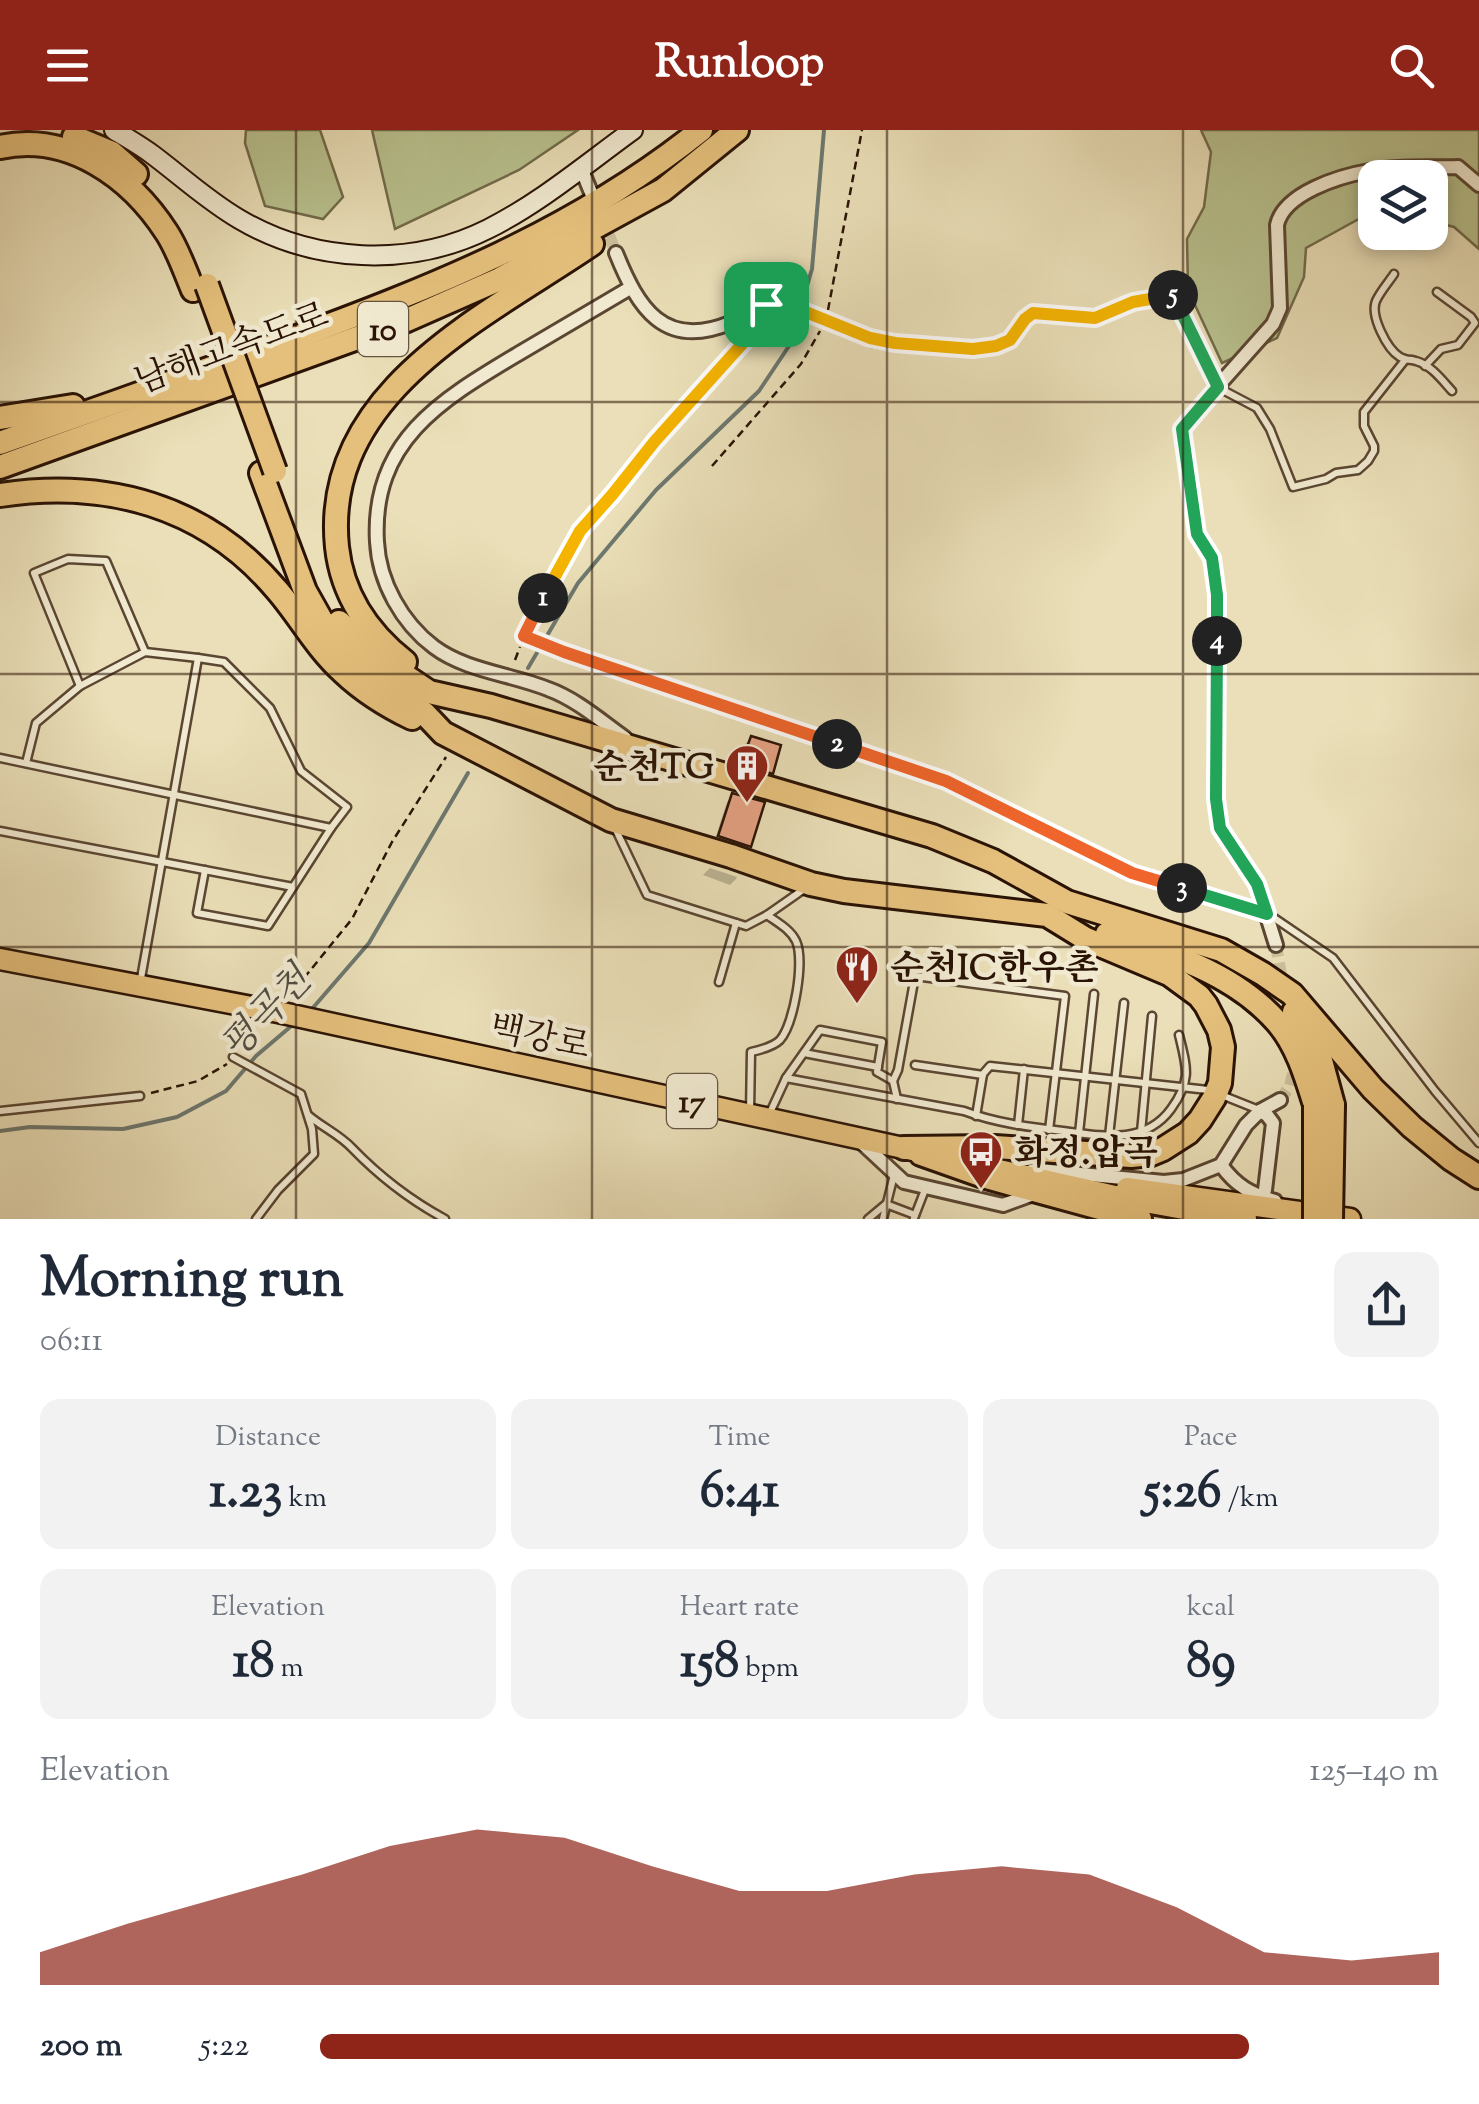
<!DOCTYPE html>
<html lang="en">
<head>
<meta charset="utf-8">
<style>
  :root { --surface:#fff; --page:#f2f2f3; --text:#1f2937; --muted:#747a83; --accent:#8f2418 }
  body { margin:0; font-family:"Sorts Mill Goudy","Noto Serif KR",serif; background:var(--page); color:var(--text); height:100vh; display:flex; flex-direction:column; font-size:38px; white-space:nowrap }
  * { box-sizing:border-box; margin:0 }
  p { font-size:32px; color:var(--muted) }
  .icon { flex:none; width:55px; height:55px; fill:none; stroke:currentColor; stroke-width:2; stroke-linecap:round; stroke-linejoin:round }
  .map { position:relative; height:1089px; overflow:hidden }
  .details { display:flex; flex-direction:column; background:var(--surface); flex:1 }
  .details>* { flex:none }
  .tools { position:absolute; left:1358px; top:30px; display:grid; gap:20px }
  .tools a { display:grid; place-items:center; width:90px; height:90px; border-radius:20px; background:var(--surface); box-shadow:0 5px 15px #0003; font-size:50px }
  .pin { position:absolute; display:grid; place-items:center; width:85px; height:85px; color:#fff; margin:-42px; border-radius:20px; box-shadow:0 5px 15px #0006 }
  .km { position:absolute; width:50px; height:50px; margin:-25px; border-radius:50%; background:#222; color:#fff; font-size:28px; line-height:50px; text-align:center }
  .round { display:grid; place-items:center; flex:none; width:105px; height:105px; border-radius:20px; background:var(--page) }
  .headline { display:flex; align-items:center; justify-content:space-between; height:170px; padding:0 40px }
  h1 { font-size:55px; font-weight:800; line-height:75px }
  .stats { display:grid; grid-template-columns:repeat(3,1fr); gap:15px; height:170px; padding:10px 40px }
  .stats div { display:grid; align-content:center; border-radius:20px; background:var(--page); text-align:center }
  .stats b { font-size:50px; font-weight:800 }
  .stats small { font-size:28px; font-weight:400 }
  .stats p { font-size:28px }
  .chart { height:280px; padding:20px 40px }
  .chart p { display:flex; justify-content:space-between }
  .chart svg { width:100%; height:180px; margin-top:10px; fill:var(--accent); opacity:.7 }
  ul { padding:0 40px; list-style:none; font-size:32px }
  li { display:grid; grid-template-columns:160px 120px 1fr; align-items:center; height:75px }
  li i { height:25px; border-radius:12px; background:var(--accent) }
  header { display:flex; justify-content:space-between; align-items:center; height:130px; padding:0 40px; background:var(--accent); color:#fff; font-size:45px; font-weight:800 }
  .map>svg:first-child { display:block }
  .green { fill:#b8c18e; stroke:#716a4a; stroke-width:2.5 }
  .shadow { fill:#0003 }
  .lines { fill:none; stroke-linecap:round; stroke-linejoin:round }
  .stream { stroke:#6d786f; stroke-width:4 }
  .building { fill:#e5a283; stroke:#2a1305; stroke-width:2.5 }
  .street-tunnel { stroke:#cdc09d; stroke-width:12; stroke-dasharray:12 6; stroke-linecap:butt }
  .lane-casing { stroke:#5a4632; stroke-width:11 }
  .street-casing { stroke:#5a4632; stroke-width:18 }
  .secondary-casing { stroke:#2a1305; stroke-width:22 }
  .primary-casing { stroke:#2a1305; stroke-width:25 }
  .highway-casing { stroke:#2a1305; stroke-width:28 }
  .path { stroke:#2a1305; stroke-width:2.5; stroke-dasharray:8 5; stroke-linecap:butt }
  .lane { stroke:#f1ead1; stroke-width:6 }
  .street { stroke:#f1ead1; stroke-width:12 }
  .secondary { stroke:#f1ead1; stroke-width:18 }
  .primary { stroke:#e5c07c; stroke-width:20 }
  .highway { stroke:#e5c07c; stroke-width:22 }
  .highway-bridge-casing { stroke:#2a1305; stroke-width:28; stroke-linecap:butt }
  .highway-bridge { stroke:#e5c07c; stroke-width:22 }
  .split-1-casing { stroke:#fff; stroke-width:20 }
  .split-2-casing { stroke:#fff; stroke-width:20 }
  .split-3-casing { stroke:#fff; stroke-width:20 }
  .split-4-casing { stroke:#fff; stroke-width:20 }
  .split-5-casing { stroke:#fff; stroke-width:20 }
  .split-6-casing { stroke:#fff; stroke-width:20 }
  .split-1 { stroke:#f5b400; stroke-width:12 }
  .split-2 { stroke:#f0652b; stroke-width:12 }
  .split-3 { stroke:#f0652b; stroke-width:12 }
  .split-4 { stroke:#22a559; stroke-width:12 }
  .split-5 { stroke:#22a559; stroke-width:12 }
  .split-6 { stroke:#f5b400; stroke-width:12 }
  .grid { fill:none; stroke:#2a1305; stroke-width:2.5; stroke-opacity:0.55 }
  .labels { text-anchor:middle; stroke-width:9; stroke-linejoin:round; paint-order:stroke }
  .shield { fill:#f1ead1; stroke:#665442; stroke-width:2.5 }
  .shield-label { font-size:32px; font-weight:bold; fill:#2a1305 }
  .street-label { font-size:35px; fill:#2a1305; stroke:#f1ead1 }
  .poi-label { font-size:35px; font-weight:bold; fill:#2a1305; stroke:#f1ead1; text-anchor:start }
  .water-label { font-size:38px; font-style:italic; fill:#514e43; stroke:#f1ead1 }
</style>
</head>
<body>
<header><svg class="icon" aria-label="menu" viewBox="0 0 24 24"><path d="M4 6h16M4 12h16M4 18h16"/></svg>Runloop<svg class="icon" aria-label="search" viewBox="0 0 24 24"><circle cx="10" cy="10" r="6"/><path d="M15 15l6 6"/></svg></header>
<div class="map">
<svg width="1479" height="1089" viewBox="0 0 1479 1089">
  <rect width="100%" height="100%" fill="#eadfb8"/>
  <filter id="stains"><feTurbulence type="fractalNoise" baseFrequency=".002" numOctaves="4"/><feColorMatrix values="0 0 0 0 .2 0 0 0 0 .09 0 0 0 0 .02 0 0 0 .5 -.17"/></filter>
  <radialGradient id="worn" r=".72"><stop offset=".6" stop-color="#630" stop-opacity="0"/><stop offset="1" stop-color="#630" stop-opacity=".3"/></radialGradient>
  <!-- green -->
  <g class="green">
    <polygon points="246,0 320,0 343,67 323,89 265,76 245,13"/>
    <polygon points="372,0 578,0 519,40 395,99"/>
    <polygon points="1201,0 1479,0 1479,119 1454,97 1430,91 1430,48 1375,48 1375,80 1306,118 1304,147 1277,208 1222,233 1188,160 1187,109 1204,77 1211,22"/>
  </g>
  <!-- shadow -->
  <g class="shadow">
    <polygon points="751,608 771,642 765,648 737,640 745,614"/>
    <polygon points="733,666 749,716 743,722 714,712 727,672"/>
    <polygon points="710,738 737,747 736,749 730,755 703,745"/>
  </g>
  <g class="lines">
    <!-- stream -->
    <g class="stream">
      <polyline points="528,538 578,453 656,360 759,261 789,216 812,139 824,0"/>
      <polyline points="311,880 369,813 468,643"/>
      <polyline points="0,1001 30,997 123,999 177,987 226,961 256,926 296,892"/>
    </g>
  </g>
  <!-- building -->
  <g class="building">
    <polygon points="751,606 781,615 773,644 741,634"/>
    <polygon points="732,663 765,672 751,717 718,706"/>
  </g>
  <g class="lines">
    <!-- street-tunnel -->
    <g class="street-tunnel">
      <polyline points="602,88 616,123"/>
      <polyline points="1276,815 1283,857"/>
      <polyline points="1280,970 1290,956 1296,931"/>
    </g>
    <!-- lane casing -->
    <g class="lane-casing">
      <g id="lane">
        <path d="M 1394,144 C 1388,153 1380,162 1376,171 C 1370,186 1387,219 1400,227 C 1410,232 1406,228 1416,231 C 1431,235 1442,250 1452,261"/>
        <polyline points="1425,236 1441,219 1458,215 1475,193 1471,187 1437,162"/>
        <polyline points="1219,258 1257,278 1270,299 1293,357 1326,349 1336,343 1358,340 1368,331 1374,321 1374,316 1364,296 1364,282 1405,230"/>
        <polyline points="523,506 564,522 946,651 1132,743 1267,783 1333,828 1435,961 1479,1013"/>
        <polyline points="80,556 34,443 68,429 106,431 145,522"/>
        <polyline points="0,628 331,698 268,796 197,783 205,740"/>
        <polyline points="26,633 36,593 80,556 145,522 198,528 224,532 270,578 301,641 347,677 331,698"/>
        <polyline points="616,700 647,765 746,796 767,785 807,757"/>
        <polyline points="0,701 293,757"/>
        <polyline points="719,852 736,793"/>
        <polyline points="140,854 198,528"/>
        <polyline points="804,923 878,937"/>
        <polyline points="233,927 301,964 312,999 314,1024 278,1060 256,1089"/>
        <polyline points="915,935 983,945"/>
        <polyline points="786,948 820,900 882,912 877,942 893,951 897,969"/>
        <polyline points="893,951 898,940 915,846 1065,866 1049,1000"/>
        <polyline points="1224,966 1259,980"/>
        <polyline points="0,981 140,966"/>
        <path d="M 750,982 L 751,922 C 760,920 773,917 780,910 C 794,894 805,831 796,811 C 790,799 778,793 767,785"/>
        <path d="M 308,985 C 322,997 340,1005 352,1018 C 379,1046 410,1070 445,1089"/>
        <polyline points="976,986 983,944 990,936 1208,960"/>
        <path d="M 768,987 L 786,948 L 964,981 C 996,993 1029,997 1063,1001 C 1102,1006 1145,1015 1171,979 C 1192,950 1187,938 1179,905"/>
        <polyline points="1018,995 1024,939"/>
        <polyline points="1141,1002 1152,886"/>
        <polyline points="1079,1003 1094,864"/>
        <polyline points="1109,1006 1124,873"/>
        <polyline points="914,1088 926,1057"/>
        <polyline points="868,1089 886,1074 915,1085"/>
        <polyline points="883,1089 894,1045"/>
      </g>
    </g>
    <!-- street casing -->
    <g class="street-casing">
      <g id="street">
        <polyline points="581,38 592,65"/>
        <path d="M 616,123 C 638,178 664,220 730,193 C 748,185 761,174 781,172 L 871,209 L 895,213 L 973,219 L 996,216 L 1010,210 L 1025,189 L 1033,183 L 1095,188 L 1133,172 L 1173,165 L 1217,257 L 1273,194 L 1280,178 L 1277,95 C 1284,63 1340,46 1369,41 C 1398,36 1429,38 1458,37 L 1479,55"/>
        <polyline points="1217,257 1182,299 1197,403 1212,428 1217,465 1216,669 1220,698 1257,754 1276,815"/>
        <path d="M 625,608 C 601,591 576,569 548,559 C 511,544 466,541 434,517 C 402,493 379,452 377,412 C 371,311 441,270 518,224 C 556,202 593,180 630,158"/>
        <polyline points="1260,981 1280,970"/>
        <polyline points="862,1013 904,1052 1003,1075 1036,1063"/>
        <path d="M 1221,1035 C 1236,1056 1251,1064 1275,1071"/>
        <polyline points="1031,1041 1039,1040 1164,1052 1183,1050 1221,1035 1246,995 1260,981 1267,985 1273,993 1265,1060"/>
      </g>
    </g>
    <!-- secondary casing -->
    <g class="secondary-casing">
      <path id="secondary" d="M 114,0 C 127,8 141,16 153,25 C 181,46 208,71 239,89 C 313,133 410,138 488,99 C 540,73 586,34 633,0"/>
    </g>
    <!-- primary casing -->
    <g class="primary-casing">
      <g id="primary">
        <polyline points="0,829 278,882 917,1021"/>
        <polyline points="999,1040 1146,1073"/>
        <polyline points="1127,1058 1350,1089"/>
      </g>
    </g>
    <!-- highway casing -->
    <g class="highway-casing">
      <g id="highway">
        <polyline points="74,7 112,23 136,44"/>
        <path d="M 0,17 C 69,2 131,47 167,103 C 178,120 185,141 193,160"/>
        <polyline points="0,288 73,276"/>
        <path d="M 0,313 C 94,280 187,247 281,213 C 431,158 574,102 701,0"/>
        <polyline points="0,337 407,190 500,149 663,60 737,0"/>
        <polyline points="261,343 305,461 328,502 362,538 425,584 443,603 611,690 731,726 811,754 844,761 1047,785 1086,809 1169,844 1199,866 1206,875 1219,900 1223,917 1220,953 1214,968 1200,990 1188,1003 1163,1019 1151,1024 1131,1026 995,1017 904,1018"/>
        <path d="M 0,365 C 106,349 205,375 276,459 C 299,485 316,518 343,542 C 363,561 387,576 412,588"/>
        <polyline points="339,492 371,523 429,562 491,576 932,706 993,731 1067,772 1221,820 1263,844 1292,864 1373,959 1412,997 1451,1029 1479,1047"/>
        <path d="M 405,532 C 368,503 342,464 337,417 C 321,262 485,187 592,114"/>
        <path d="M 1107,804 C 1167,822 1234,843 1277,892 C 1297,915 1306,946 1315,975"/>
        <polyline points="1294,882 1320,927 1333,975"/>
        <polyline points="921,1024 986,1047 1140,1089"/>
        <polyline points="1134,1069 1245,1089"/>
      </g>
    </g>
    <!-- path -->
    <g class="path">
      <polyline points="828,180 862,0"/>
      <polyline points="712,336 801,234 820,201"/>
      <polyline points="528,496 580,401 612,365 655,311 727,233 751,203 752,196"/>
      <polyline points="515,530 520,517"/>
      <polyline points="304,848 352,789 392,712 446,627"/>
      <polyline points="151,963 198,951 227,934"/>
    </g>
    <!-- lane -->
    <use href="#lane" class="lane"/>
    <!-- street -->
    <use href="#street" class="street"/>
    <!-- secondary -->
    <use href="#secondary" class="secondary"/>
    <!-- primary -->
    <use href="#primary" class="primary"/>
    <!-- highway -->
    <use href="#highway" class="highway"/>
    <!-- highway-bridge casing -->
    <g class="highway-bridge-casing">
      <g id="highway-bridge">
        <polyline points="207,155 275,341"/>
        <polyline points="1315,1089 1315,975"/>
        <polyline points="1331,1089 1333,975"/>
      </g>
    </g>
    <!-- highway-bridge -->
    <use href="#highway-bridge" class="highway-bridge"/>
  </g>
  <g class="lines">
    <!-- split-1 casing -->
    <g class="split-1-casing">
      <polyline id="split-1" points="543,468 580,401 612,365 655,311 752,203 754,180 766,174"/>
    </g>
    <!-- split-2 casing -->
    <g class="split-2-casing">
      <polyline id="split-2" points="543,468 524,506 564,522 837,614"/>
    </g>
    <!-- split-3 casing -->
    <g class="split-3-casing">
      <polyline id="split-3" points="837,614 946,651 1132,743 1182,758"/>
    </g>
    <!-- split-4 casing -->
    <g class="split-4-casing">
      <polyline id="split-4" points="1182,758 1267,784 1257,754 1220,698 1216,669 1217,511"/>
    </g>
    <!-- split-5 casing -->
    <g class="split-5-casing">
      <polyline id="split-5" points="1173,165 1218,257 1182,299 1197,404 1212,428 1217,465 1217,511"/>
    </g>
    <!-- split-6 casing -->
    <g class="split-6-casing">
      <polyline id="split-6" points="766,174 781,172 870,208 895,213 973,219 996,216 1010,210 1025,189 1033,183 1095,188 1133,172 1173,165"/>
    </g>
    <!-- split-1 -->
    <use href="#split-1" class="split-1"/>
    <!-- split-2 -->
    <use href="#split-2" class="split-2"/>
    <!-- split-3 -->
    <use href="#split-3" class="split-3"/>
    <!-- split-4 -->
    <use href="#split-4" class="split-4"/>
    <!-- split-5 -->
    <use href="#split-5" class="split-5"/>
    <!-- split-6 -->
    <use href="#split-6" class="split-6"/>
  </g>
  <!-- grid -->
  <path class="grid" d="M 296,0 L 296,1089M 592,0 L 592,1089M 887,0 L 887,1089M 1183,0 L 1183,1089M 0,272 L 1479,272M 0,544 L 1479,544M 0,817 L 1479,817"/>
  <!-- icons -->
  <defs>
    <g id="building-pin" transform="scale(2.25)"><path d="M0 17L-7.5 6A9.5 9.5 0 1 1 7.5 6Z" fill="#8f2418" stroke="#f1ead1"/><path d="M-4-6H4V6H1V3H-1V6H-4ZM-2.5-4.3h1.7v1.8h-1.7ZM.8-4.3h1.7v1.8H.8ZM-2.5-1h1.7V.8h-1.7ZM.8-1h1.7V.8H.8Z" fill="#fff"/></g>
    <g id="restaurant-pin" transform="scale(2.25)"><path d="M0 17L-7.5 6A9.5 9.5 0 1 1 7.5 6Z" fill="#8f2418" stroke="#f1ead1"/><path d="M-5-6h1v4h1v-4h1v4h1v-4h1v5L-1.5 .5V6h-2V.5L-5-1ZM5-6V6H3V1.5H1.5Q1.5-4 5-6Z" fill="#fff"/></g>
    <g id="bus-pin" transform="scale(2.25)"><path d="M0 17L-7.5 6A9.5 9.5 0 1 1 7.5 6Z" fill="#8f2418" stroke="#f1ead1"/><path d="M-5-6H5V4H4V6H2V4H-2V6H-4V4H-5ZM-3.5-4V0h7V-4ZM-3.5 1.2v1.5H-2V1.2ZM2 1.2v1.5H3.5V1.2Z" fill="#fff"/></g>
  </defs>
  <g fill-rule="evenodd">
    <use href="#building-pin" x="747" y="636"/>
    <use href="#restaurant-pin" x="857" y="837"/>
    <use href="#bus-pin" x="981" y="1022"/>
  </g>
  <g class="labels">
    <!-- shield labels -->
    <g class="shield">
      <rect x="358" y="172" width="50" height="54" rx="8"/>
      <rect x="667" y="944" width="50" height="54" rx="8"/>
    </g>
    <g class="shield-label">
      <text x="383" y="210">10</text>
      <text x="692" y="982">17</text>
    </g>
    <!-- street labels -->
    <g class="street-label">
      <text transform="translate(231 217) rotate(-20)" y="12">남해고속도로</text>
      <text transform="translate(540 906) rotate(12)" y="12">백강로</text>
    </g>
    <!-- poi labels -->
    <g class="poi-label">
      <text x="714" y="648" text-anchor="end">순천TG</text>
      <text x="890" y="849">순천IC한우촌</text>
      <text x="1014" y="1034">화정.압곡</text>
    </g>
    <!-- water labels -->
    <g class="water-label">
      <text transform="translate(265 882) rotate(-46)" y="13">평곡천</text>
    </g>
  </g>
  <rect width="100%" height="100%" filter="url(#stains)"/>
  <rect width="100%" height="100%" fill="url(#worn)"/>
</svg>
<div class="tools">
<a><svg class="icon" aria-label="layers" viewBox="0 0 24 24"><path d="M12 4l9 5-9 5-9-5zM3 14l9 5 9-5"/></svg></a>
</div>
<div class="pin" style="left:766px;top:174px;background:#1e9e55"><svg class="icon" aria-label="arrive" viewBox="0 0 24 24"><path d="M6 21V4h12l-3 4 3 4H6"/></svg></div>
<b class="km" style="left:543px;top:468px">1</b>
<b class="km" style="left:837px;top:614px">2</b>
<b class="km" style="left:1182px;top:758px">3</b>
<b class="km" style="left:1217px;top:511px">4</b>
<b class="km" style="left:1173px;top:165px">5</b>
</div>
<section class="details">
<div class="headline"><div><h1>Morning run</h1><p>06:11</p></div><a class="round"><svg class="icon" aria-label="share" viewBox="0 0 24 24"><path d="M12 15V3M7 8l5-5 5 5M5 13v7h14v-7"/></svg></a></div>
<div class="stats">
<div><p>Distance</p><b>1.23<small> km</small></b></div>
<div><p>Time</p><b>6:41</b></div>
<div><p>Pace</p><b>5:26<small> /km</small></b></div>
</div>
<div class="stats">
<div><p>Elevation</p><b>18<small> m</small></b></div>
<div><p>Heart rate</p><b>158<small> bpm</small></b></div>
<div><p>kcal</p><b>89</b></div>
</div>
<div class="chart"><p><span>Elevation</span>125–140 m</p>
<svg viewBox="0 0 160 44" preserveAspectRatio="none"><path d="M0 44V36L10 29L20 23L30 17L40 10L50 6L60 8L70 15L80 21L90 21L100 17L110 15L120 17L130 25L140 36L150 38L160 36V44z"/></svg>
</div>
<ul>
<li><b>200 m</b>5:22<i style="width:83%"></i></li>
</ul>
</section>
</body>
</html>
